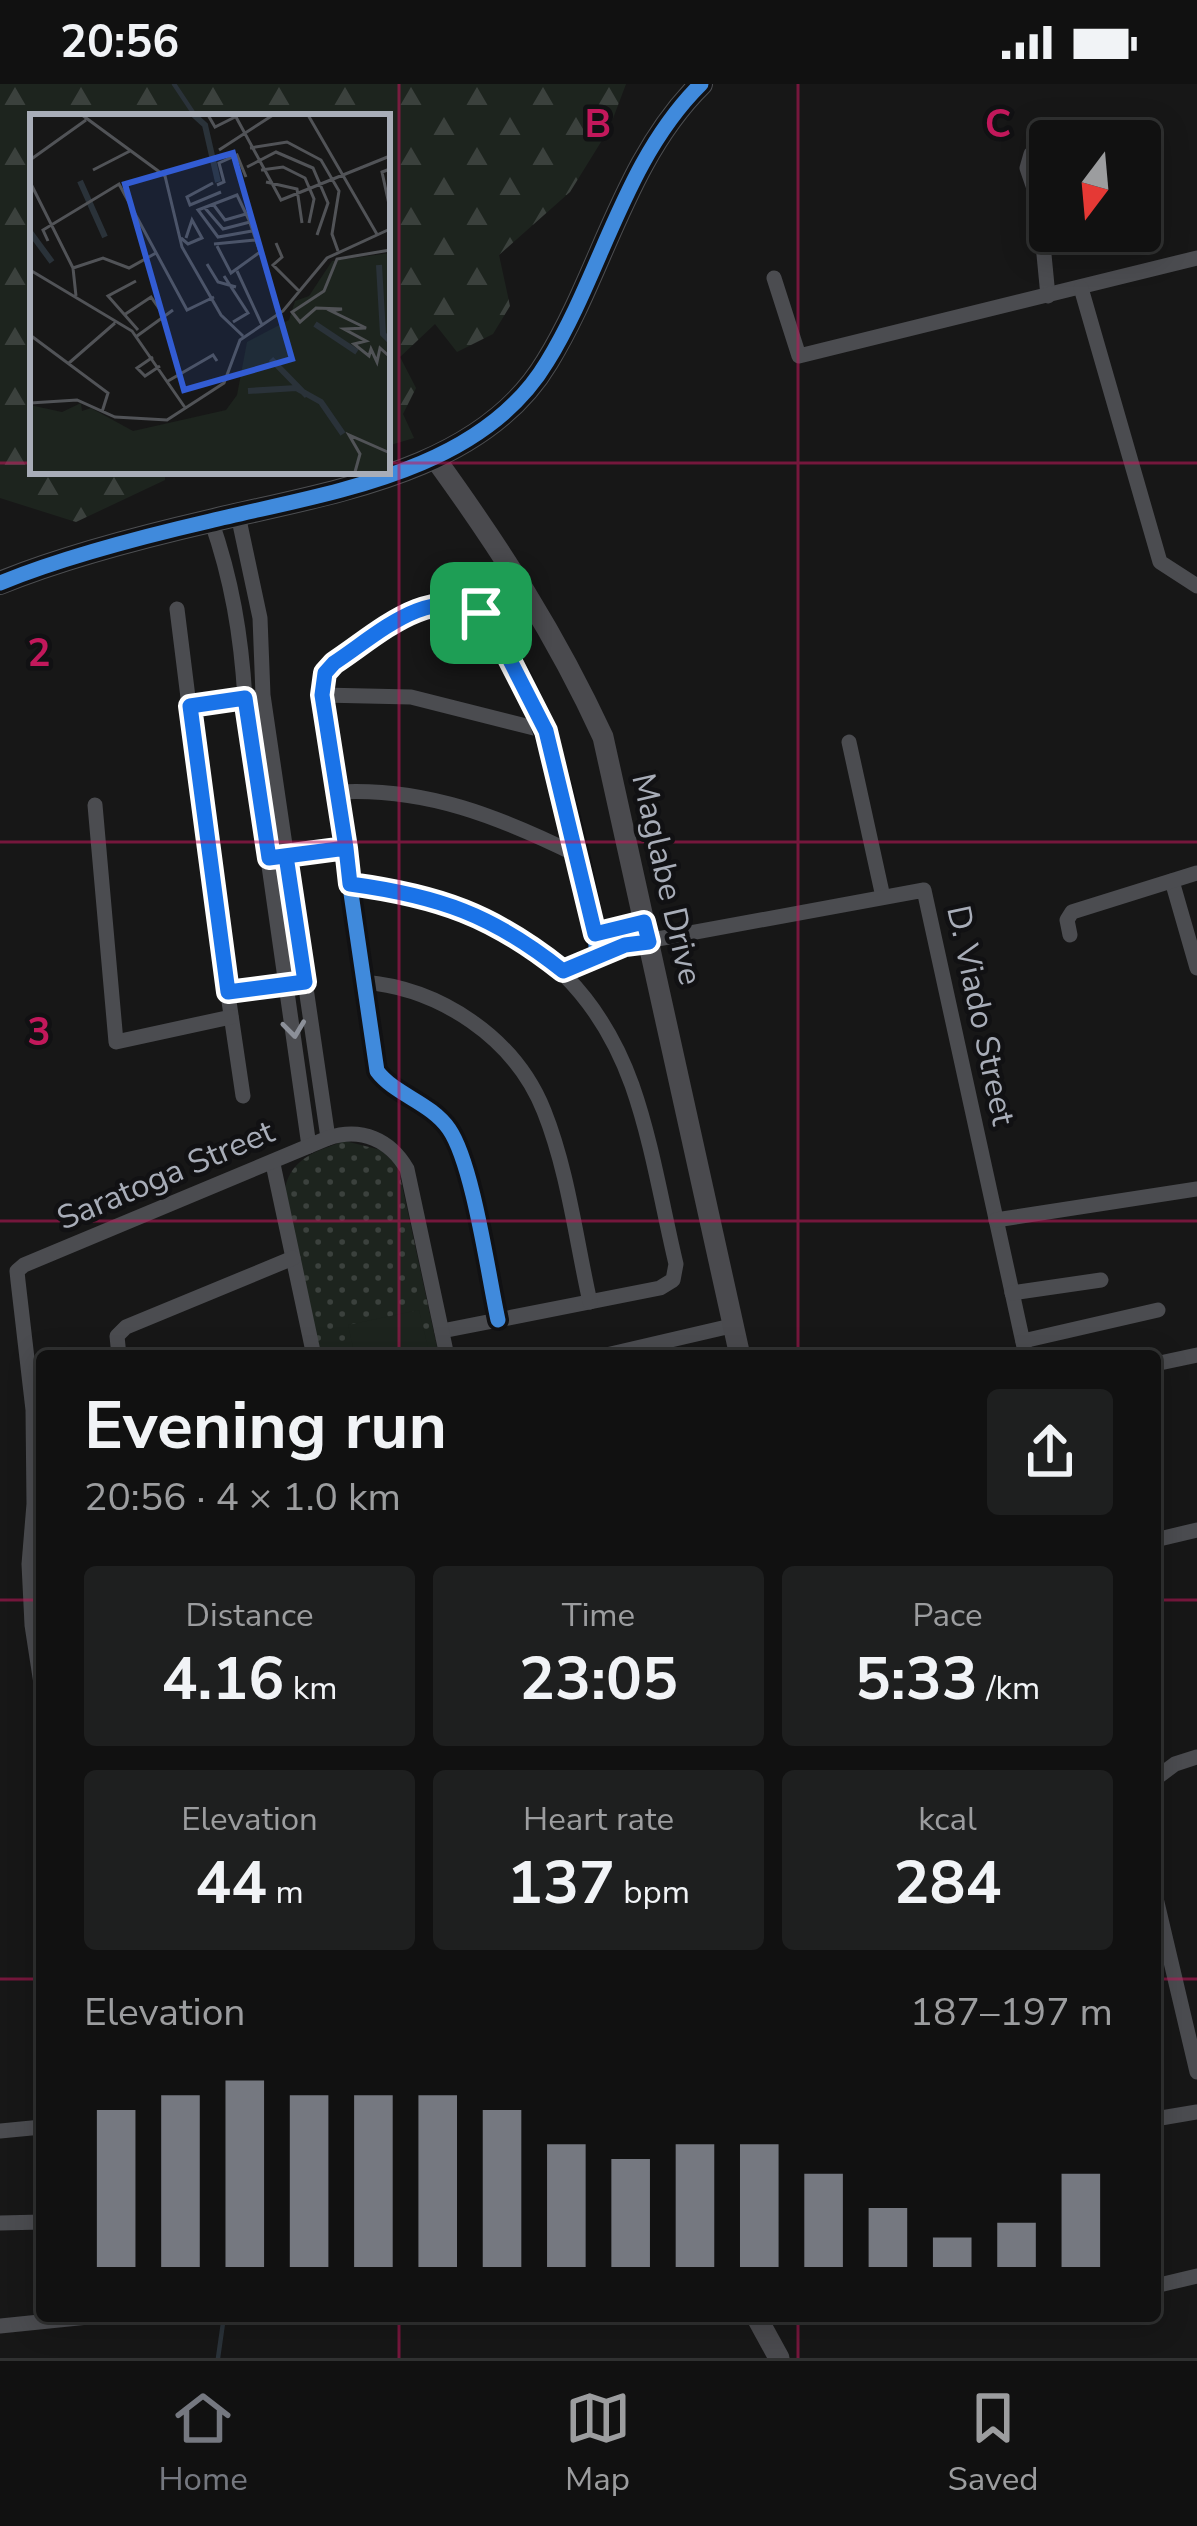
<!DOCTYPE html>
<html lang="en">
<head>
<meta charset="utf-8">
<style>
  :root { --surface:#111; --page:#1e1f1f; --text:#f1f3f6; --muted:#9c9d9f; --line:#303131; --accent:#757880 }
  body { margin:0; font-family:"Nunito Sans",sans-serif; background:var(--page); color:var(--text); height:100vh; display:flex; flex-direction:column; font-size:45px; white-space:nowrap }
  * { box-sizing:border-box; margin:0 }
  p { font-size:39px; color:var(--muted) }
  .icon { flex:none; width:66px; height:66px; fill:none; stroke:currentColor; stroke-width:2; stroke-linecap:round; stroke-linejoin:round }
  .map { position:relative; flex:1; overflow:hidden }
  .sheet { position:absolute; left:36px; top:1266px; width:1125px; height:972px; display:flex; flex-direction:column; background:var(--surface); border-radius:12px; box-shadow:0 6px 30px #0003,0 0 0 3px var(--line) }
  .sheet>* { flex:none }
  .needle { width:78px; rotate:196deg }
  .tools { position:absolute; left:1029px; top:36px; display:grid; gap:24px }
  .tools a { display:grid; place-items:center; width:132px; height:132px; border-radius:12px; background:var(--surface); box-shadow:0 6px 30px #0003,0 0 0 3px var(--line); font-size:60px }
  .pin { position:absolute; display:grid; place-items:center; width:102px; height:102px; color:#fff; margin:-51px; border-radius:24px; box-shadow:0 6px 18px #0006 }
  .round { display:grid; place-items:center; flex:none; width:126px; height:126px; border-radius:12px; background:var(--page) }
  .summary { display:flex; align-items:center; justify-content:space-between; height:204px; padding:0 48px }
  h1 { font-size:66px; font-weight:700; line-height:90px }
  .stats { display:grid; grid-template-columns:repeat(3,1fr); gap:18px; height:204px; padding:12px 48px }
  .stats div { display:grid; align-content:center; border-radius:12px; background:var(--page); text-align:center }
  .stats b { font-size:60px; font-weight:700 }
  .stats small { font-size:33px; font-weight:400 }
  .stats p { font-size:33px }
  .chart { height:336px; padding:24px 48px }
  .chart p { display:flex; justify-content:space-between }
  .chart svg { width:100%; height:216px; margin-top:12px; stroke:var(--accent); stroke-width:6 }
  .status { display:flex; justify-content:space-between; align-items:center; height:84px; padding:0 60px; background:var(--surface); direction:ltr }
  .status svg { height:33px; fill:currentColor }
  .tab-bar { display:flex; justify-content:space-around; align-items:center; height:168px; border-top:3px solid var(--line); background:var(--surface); font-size:33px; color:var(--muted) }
  .tab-bar a { display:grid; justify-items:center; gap:6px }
  .tab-bar .on { color:var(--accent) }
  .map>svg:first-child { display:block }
  .forest { fill:url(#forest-firs) }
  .park { fill:url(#park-dots) }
  .garden { fill:#1d241e }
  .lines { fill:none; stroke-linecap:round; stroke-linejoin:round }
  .stream { stroke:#2a3239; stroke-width:4.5 }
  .minor { stroke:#4b4c50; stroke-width:15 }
  .secondary { stroke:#4a4a4e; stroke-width:21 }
  .primary { stroke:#4d4f52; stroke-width:24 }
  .cycleway-casing { stroke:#111113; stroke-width:22 }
  .cycleway { stroke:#408adc; stroke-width:15 }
  .oneway { stroke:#8c9099 }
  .route-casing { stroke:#fff; stroke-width:24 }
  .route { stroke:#1a73e8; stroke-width:15 }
  .grid { fill:none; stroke:#c2185b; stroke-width:3; stroke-opacity:0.55 }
  .labels { text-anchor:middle; stroke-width:9; stroke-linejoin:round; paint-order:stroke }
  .street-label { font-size:33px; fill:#a8adb8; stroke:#111113 }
  .inset-river { fill:none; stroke:#2a3239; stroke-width:6 }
  .inset-road { fill:none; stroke:#515357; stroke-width:3 }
  .view { fill:#325cd3; fill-opacity:0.15; stroke:#325cd3; stroke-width:6 }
  .inset-edge { fill:none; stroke:#a8adb8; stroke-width:6 }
  .grid-label { font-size:39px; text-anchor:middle; font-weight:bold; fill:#c2185b; stroke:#111113; stroke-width:9; stroke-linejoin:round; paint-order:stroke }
</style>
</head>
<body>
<div class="status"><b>20:56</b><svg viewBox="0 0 49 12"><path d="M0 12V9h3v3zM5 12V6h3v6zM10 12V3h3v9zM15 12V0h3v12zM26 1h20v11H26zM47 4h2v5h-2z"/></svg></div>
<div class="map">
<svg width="1197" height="2274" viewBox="0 0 1197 2274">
  <defs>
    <pattern id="forest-firs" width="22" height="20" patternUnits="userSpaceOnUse" patternTransform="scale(3)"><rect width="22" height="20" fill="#1d241e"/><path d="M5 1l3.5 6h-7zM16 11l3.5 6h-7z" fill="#3b413d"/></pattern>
    <pattern id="park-dots" width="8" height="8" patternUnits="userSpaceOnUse" patternTransform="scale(3)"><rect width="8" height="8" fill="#1d241e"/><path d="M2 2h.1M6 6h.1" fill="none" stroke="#3b413d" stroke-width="1.8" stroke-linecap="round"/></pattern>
  </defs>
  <rect width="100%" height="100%" fill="#171717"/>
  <!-- forest -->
  <polygon class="forest" points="0,0 626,0 609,45 570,108 499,171 510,222 493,250 457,268 435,240 400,273 416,304 403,330 414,354 387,362 387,33 33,33 33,387 165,387 165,396 76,438 0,414"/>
  <!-- park -->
  <path class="park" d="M 345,1057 L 381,1066 L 398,1083 L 439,1272 L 321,1272 L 285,1104 C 292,1073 317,1067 345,1057 Z"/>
  <!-- garden -->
  <polygon class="garden" points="419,1226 430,1272 355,1272 348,1241"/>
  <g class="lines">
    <!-- stream -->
    <g class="stream">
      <polyline points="174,0 196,33"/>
      <polyline points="218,2274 224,2232"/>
    </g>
    <!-- minor -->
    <g class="minor">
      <polyline points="1045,59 1031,70 1027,84 1039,119 1048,212"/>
      <polyline points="774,194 799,272 1197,174"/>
      <polyline points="1081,204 1160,478 1197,502"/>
      <polyline points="238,431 260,534 263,611 328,1054"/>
      <path d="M 211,436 C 232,496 241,551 245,614 L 309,1062"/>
      <polyline points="177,525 209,782 243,1012"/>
      <polyline points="322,611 411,613 546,647"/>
      <polyline points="190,622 252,613"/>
      <polyline points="849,658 883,813"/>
      <path d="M 337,708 C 426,703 500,733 579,772"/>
      <polyline points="95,721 116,958 231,933"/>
      <polyline points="277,773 346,764"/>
      <polyline points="1172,797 1197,884"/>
      <path d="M 350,800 C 483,818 584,868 632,1001 C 652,1058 662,1121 676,1180 L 673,1196 L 660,1204 L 442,1247"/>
      <polyline points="595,850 643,838"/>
      <polyline points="1070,851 1067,836 1072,828 1197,789"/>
      <polyline points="596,872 625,861 924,806 1026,1272"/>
      <path d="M 363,898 C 440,904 515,954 544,1027 C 568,1087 576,1156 590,1218"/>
      <polyline points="228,908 296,899"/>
      <polyline points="273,1080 314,1272"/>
      <polyline points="996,1136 1197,1105"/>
      <polyline points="1012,1209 1101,1196"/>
      <path d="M 498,1236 C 488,1190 473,1080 449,1045 C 430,1018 395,1011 377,987 L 322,611 L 325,589 L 334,579 C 365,558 406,520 445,518 C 529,513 588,794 596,861 L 596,872 L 563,887"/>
      <polyline points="1023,1257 1158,1226"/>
      <polyline points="119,1272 117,1252 126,1243 293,1174"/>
      <polyline points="602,1272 731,1242"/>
      <polyline points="1155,1280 1197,1271"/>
      <polyline points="1155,1456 1197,1446"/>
      <path d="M 42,1606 L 32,1541 L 29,1480 L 34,1420 L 33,1326 L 18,1197 L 17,1187 L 24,1181 L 328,1054 C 362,1043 390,1056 407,1085 L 447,1272"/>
      <polyline points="1155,1695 1175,1680 1197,1673"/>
      <polyline points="1155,1810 1197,1988"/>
      <polyline points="1155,2035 1197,2028"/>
      <polyline points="0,2047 42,2043"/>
      <polyline points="0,2139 42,2138"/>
      <polyline points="1155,2202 1197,2192"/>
      <polyline points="0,2242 98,2232"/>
    </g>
    <!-- secondary -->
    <g class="secondary">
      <path d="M 434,373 C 500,464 556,551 603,653 L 740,1272"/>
      <polyline points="756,2232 779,2274"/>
    </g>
    <!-- primary -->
    <path class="primary" d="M 0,499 C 61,474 145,452 210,437 C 324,409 480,390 547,278 C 602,189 624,76 701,0"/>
    <!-- cycleway casing -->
    <g class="cycleway-casing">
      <g id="cycleway">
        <path d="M 0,499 C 61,474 145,452 210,437 C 324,409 480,390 547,278 C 602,189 624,76 701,0"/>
        <path d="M 498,1236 C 488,1190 473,1080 449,1045 C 430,1018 395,1011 377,987 L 322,611 L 325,589 L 334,579 C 365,558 406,520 445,518 C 529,513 588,794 596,861 L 596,872 L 563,887"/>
      </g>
    </g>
    <!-- cycleway -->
    <use href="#cycleway" class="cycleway"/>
  </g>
  <!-- one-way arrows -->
  <defs><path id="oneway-chevron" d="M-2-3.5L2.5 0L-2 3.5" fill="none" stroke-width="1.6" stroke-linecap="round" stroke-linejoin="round" transform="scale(3)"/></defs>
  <use class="oneway" href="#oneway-chevron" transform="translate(294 945) rotate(83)"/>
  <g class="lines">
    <!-- route casing -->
    <g class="route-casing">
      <path id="route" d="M 481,529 C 428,500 377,551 334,579 L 325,589 L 322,611 L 346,764 L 286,772 L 305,898 L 228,908 L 190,622 L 245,614 L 269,774 L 346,764 L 350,800 C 439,812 493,831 563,887 L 625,861 L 649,858 L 644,838 L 595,850 L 546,647 L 492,541 L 481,529"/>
    </g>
    <!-- route -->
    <use href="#route" class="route"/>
  </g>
  <!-- grid -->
  <path class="grid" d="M 399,0 L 399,1272M 798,0 L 798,1272M 0,379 L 33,379M 387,379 L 1197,379M 0,758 L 1197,758M 0,1137 L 1197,1137M 0,1516 L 42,1516M 1155,1516 L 1197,1516M 0,1895 L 42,1895M 1155,1895 L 1197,1895M 399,2232 L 399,2274M 798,2232 L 798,2274"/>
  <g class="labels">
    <!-- street labels -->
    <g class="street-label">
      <text transform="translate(668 795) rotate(77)" y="12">Maglabe Drive</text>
      <text transform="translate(982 931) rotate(78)" y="12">D. Viado Street</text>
      <text transform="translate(165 1090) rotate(-23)" y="12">Saratoga Street</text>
    </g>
  </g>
  <!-- overview -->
  <g transform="translate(30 30)">
    <rect width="360" height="360" fill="#171717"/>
    <path d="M 360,139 L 360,359 L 0,359 L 0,291 L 32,298 L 51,289 L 52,297 L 61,294 L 103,317 L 196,296 L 207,281 L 217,228 L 259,206 L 265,187 L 279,182 L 302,147 Z" fill="#1d241e"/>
    <path class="inset-river" d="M 164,1 L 175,11 L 188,68M 50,67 L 75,123M 0,118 L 22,148M 349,151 L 353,220 L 360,227M 285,210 L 327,238M 241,245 L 277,282M 218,277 L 266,274 L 291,288 L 313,320"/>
    <path class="inset-road" d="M 52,1 L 135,62 L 152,133 L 191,201 L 213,222M 178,1 L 185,13 L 209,1M 278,1 L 348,122M 206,3 L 251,86 L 360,42M 220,34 L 257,28 L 291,46 L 309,77 L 302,120 L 308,137M 189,36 L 243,1M 0,46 L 56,6M 217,53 L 246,38 L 283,54 L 298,89 L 287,121M 360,55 L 352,58 L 360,95M 63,56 L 100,37M 231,56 L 253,53 L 275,64 L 284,85 L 279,109M 0,68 L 43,154 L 46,182M 236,68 L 267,75 L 272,109M 183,69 L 157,83 L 160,91 L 191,78M 187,71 L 194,68 L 189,49 L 207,41 L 216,63M 183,90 L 195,106 L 216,100M 175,94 L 193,115 L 220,108M 151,124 L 158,130 L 172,124 L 162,106 L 156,124M 18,127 L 13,116 L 89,70 L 157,196 L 184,183M 246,129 L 252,143 L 243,151 L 270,178M 184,130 L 225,126M 187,132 L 201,159 L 230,138 L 219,106 L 207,81 L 168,96 L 188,123 L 222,117M 360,136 L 307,145 L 294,177 L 262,198 L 270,208 L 286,194 L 312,195 L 301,197 L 336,214 L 314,215 L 336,227 L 324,230 L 339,242 L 341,235 L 347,248 L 350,234 L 360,243M 177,150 L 188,168 L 206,173M 43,154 L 73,144 L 99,154 L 126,139M 0,156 L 102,217 L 156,295M 207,157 L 232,211M 194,162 L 218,199 L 203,208M 106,167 L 78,182 L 108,216M 94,201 L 121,183 L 135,203M 0,221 L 78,279 L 72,298M 107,222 L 143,196M 123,243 L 107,254 L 115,262 L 130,252M 39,249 L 85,209M 138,267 L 183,241 L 187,247M 0,289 L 47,286 L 85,303 L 137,306 L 194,269 L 210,226 L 253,197 L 297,144 L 360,115M 325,358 L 330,340 L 319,321 L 360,339"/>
    <path class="view" d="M 203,39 L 262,245 L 154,276 L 95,70 Z"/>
    <rect width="360" height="360" class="inset-edge"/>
  </g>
  <g class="grid-label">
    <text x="598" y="53">B</text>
    <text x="998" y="53">C</text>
    <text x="39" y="582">2</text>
    <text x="39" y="961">3</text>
  </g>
</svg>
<div class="tools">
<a><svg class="needle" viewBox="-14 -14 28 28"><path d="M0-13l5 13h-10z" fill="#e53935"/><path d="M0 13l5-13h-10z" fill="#9c9d9f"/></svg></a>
</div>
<div class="pin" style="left:481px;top:529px;background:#1e9e55"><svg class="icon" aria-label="arrive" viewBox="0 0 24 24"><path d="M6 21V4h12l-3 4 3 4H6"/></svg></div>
<section class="sheet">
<div class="summary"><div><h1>Evening run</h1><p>20:56 · 4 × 1.0 km</p></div><a class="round"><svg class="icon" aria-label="share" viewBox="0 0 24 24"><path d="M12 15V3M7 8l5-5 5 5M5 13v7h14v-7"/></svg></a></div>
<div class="stats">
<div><p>Distance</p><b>4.16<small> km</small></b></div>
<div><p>Time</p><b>23:05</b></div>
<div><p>Pace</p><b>5:33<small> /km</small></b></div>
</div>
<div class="stats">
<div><p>Elevation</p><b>44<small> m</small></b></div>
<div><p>Heart rate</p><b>137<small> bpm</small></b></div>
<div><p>kcal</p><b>284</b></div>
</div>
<div class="chart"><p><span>Elevation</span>187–197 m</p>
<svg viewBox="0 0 160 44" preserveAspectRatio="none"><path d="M5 44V12M15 44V9M25 44V6M35 44V9M45 44V9M55 44V9M65 44V12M75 44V19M85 44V22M95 44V19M105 44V19M115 44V25M125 44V32M135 44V38M145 44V35M155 44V25"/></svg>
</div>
</section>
</div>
<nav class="tab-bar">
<a class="on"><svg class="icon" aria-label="home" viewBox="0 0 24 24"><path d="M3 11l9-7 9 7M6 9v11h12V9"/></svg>Home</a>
<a><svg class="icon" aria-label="map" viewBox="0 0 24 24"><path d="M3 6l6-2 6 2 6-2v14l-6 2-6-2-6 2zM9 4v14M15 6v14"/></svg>Map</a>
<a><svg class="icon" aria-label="saved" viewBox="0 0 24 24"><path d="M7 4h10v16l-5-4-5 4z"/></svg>Saved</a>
</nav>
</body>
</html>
